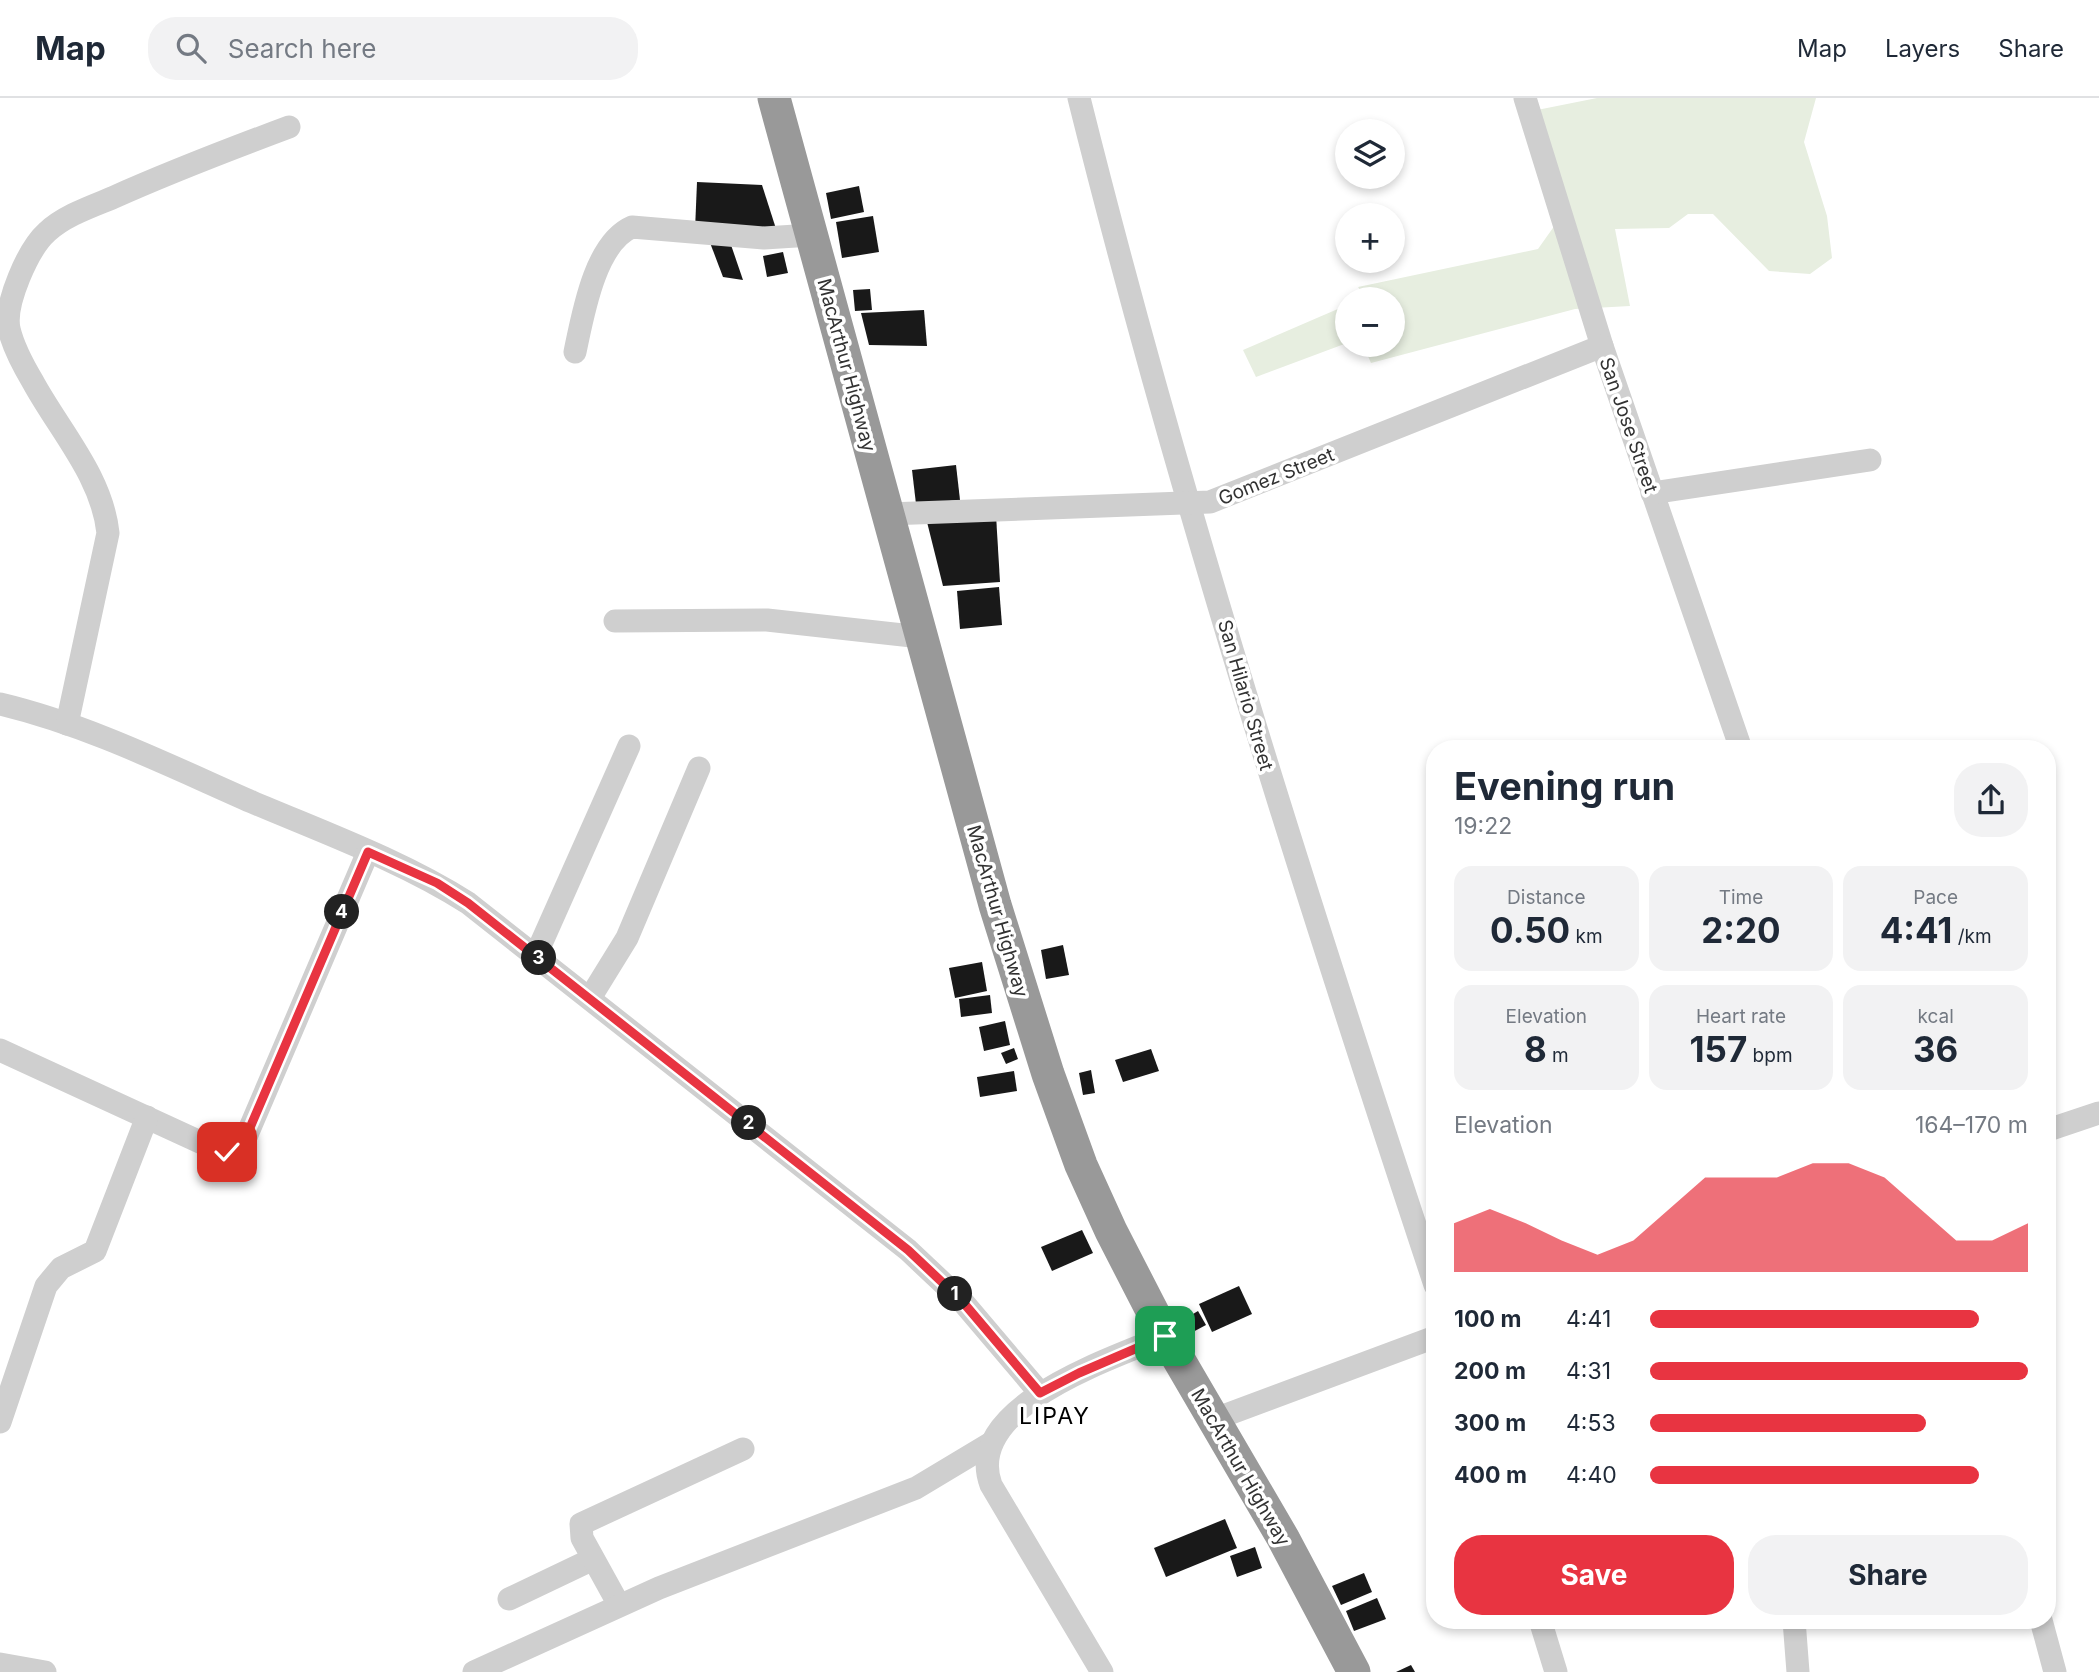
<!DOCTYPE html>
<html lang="en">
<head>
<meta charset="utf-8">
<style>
  :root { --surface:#fff; --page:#f2f2f3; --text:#1f2937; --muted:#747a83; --line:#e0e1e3; --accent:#e83441 }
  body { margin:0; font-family:Inter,sans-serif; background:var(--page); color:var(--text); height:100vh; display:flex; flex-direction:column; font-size:26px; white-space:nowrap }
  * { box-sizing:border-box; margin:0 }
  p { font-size:23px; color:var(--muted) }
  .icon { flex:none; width:38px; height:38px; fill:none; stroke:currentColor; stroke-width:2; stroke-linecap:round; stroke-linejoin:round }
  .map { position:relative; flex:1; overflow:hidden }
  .details { position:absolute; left:1426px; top:642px; width:630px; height:889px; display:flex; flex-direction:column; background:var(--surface); border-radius:28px; box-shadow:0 4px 10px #0003 }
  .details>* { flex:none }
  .controls { position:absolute; left:1335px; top:21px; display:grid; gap:14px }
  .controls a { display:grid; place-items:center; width:70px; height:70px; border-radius:50%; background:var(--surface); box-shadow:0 4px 10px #0003; font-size:35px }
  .pin { position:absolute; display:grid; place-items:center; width:60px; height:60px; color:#fff; margin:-30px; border-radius:14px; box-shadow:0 4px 10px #0006 }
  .km { position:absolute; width:35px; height:35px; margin:-18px; border-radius:50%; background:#222; color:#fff; font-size:19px; line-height:35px; text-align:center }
  .round { display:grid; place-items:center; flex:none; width:74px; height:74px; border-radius:28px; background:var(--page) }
  .overview { display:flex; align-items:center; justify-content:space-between; height:119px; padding:0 28px }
  h1 { font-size:38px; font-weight:700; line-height:52px }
  .metrics { display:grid; grid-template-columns:repeat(3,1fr); gap:10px; height:119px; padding:7px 28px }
  .metrics div { display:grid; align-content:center; border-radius:18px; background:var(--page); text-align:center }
  .metrics b { font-size:35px; font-weight:700 }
  .metrics small { font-size:19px; font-weight:400 }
  .metrics p { font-size:19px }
  .chart { height:196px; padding:14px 28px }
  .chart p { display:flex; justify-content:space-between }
  .chart svg { width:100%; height:126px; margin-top:7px; fill:var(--accent); opacity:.7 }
  .action { display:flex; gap:14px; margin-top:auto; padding:14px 28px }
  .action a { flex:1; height:80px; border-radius:28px; background:var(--accent); color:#fff; font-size:28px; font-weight:700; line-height:80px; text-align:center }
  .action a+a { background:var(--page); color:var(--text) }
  ul { padding:0 28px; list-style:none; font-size:23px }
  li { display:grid; grid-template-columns:112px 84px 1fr; align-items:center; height:52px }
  li i { height:18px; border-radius:9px; background:var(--accent) }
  header { display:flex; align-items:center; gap:42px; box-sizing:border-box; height:98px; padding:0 35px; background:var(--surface); border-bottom:2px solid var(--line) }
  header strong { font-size:33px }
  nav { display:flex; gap:38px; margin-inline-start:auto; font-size:24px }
  .search { width:490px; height:63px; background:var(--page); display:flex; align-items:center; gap:18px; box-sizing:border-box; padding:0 24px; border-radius:28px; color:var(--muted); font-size:26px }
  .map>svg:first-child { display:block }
  .green { fill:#e7eee0 }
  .building { fill:#191919 }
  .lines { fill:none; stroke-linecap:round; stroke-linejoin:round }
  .minor { stroke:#cfcfcf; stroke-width:23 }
  .highway { stroke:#999; stroke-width:33 }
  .route-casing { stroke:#fff; stroke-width:14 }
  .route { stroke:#e83441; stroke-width:9 }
  .labels { text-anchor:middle; stroke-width:7; stroke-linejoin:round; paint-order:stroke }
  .street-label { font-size:19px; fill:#323232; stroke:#fff }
  .quarter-label { font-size:23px; letter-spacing:2px; fill:#000; stroke:#fff }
</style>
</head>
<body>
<header>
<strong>Map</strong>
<div class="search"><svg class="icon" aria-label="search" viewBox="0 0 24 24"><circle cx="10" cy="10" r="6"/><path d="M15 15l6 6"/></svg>Search here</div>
<nav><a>Map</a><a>Layers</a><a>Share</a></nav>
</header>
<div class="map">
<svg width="2099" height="1574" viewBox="0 0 2099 1574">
  <rect width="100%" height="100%" fill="#fff"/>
  <!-- green -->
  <g class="green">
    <polygon points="1597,0 1816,0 1804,44 1827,118 1832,160 1810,176 1769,173 1713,116 1688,116 1669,130 1615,131 1630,208 1575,211 1371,265 1363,247 1393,247 1393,201 1361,201 1365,199 1358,189 1538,151 1567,110 1537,12"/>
    <polygon points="1347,207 1347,245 1256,279 1243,252"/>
  </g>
  <!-- building -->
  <g class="building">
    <polygon points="697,84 762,87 778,137 695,132"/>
    <polygon points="859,88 864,114 831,121 826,95"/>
    <polygon points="873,118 879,154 842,160 836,124"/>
    <polygon points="709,142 730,144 743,182 723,179"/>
    <polygon points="783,154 788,175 767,179 763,158"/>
    <polygon points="870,191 872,212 855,213 853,192"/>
    <polygon points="924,212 927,248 869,247 861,215"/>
    <polygon points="956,367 960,402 916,406 912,372"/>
    <polygon points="996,417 1000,484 943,488 926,420"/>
    <polygon points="999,489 1002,527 960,531 957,493"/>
    <polygon points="1063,847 1069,877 1046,881 1041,852"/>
    <polygon points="982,864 987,893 955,900 949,870"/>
    <polygon points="990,897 992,915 961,919 959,901"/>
    <polygon points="1005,923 1010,947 984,953 979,929"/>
    <polygon points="1014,950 1018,961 1006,966 1001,955"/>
    <polygon points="1151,951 1159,973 1123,984 1115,962"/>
    <polygon points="1091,972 1095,995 1083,997 1079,975"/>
    <polygon points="1014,973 1017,993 980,999 977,979"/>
    <polygon points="1082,1132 1093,1155 1052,1173 1041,1149"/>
    <polygon points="1239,1188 1252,1216 1212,1234 1199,1206"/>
    <polygon points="1198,1213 1206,1227 1191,1235 1183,1222"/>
    <polygon points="1225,1421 1237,1450 1166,1479 1154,1450"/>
    <polygon points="1255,1449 1262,1470 1237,1479 1230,1458"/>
    <polygon points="1364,1475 1372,1494 1341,1507 1332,1488"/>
    <polygon points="1377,1500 1386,1521 1354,1533 1346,1513"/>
    <polygon points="1411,1567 1415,1574 1396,1574"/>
  </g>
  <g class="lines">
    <!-- minor -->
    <g class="minor">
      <path d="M 1079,0 C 1179,401 1305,795 1435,1187"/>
      <polyline points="1525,0 1602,248 1741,651"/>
      <path d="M 575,254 C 583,216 595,145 632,129 L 764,140 L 812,137"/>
      <polyline points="1652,395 1870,362"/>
      <polyline points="888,416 1210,404 1602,248"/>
      <polyline points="615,523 767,522 921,539"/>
      <path d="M 0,606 C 88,627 170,668 252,704 C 325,735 402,763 468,805 L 908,1152 L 962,1203 L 1040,1295"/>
      <path d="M 67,626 L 108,435 C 102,378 59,332 33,284 C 24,269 13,248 9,231 C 4,206 28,151 47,134 C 64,118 90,109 112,100 C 170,74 230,51 289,29"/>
      <polyline points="536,857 629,648"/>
      <polyline points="590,900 627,840 699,670"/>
      <polyline points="0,952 213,1050 227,1054 235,1052 246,1039 368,754"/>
      <polyline points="2048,1032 2099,1015"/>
      <polyline points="1215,1321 1435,1239"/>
      <polyline points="0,1324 46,1188 61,1170 95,1153 147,1019"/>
      <polyline points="509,1501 593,1461"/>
      <polyline points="619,1507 582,1440 581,1426 743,1351"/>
      <polyline points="1540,1522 1556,1574"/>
      <polyline points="1794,1522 1798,1574"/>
      <polyline points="2041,1522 2055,1574"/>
      <polyline points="0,1566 45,1574"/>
      <polyline points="474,1574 659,1490 916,1390 991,1345"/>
      <path d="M 1102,1574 L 991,1387 C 962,1309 1111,1261 1165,1238"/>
    </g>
    <!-- highway -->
    <polyline class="highway" points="774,0 995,807 1048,976 1081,1067 1111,1133 1165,1238 1283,1440 1354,1574"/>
  </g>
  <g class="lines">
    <!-- route casing -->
    <g class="route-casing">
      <polyline id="route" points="227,1054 240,1049 246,1039 368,754 437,785 468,805 908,1152 962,1203 1040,1295 1079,1275 1165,1238"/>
    </g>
    <!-- route -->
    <use href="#route" class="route"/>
  </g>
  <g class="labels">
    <!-- street labels -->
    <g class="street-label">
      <text transform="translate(847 267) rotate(75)" y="7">MacArthur Highway</text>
      <text transform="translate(1629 327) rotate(71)" y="7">San Jose Street</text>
      <text transform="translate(1276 378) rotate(-22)" y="7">Gomez Street</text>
      <text transform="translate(1246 597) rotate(74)" y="7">San Hilario Street</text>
      <text transform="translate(998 813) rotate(74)" y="7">MacArthur Highway</text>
      <text transform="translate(1241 1369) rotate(60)" y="7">MacArthur Highway</text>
    </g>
    <!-- quarter labels -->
    <g class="quarter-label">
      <text x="1055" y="1326">LIPAY</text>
    </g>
  </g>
</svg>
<div class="controls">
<a><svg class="icon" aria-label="layers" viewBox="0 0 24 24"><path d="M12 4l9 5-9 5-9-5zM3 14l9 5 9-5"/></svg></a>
<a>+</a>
<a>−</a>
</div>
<div class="pin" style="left:1165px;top:1238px;background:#1e9e55"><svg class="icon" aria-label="arrive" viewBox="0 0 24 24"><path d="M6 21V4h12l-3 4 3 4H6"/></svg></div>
<div class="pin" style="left:227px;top:1054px;background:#d93025"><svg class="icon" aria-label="check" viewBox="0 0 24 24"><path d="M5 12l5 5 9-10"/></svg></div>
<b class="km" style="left:955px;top:1196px">1</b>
<b class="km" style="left:749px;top:1025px">2</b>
<b class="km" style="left:539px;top:860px">3</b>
<b class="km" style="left:342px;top:814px">4</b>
<section class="details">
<div class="overview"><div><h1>Evening run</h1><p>19:22</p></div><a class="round"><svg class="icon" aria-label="share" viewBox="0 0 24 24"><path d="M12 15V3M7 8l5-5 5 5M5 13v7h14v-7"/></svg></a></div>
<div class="metrics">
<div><p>Distance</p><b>0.50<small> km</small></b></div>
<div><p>Time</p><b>2:20</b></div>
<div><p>Pace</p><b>4:41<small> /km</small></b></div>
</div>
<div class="metrics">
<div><p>Elevation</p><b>8<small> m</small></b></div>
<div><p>Heart rate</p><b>157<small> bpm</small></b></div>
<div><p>kcal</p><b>36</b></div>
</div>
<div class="chart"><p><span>Elevation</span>164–170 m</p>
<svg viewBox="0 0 160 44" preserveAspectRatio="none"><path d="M0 44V27L10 22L20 27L30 33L40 38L50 33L60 22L70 11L80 11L90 11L100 6L110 6L120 11L130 22L140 33L150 33L160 27V44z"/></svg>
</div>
<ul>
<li><b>100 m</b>4:41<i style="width:87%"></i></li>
<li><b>200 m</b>4:31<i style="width:100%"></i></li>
<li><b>300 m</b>4:53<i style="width:73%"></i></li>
<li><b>400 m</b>4:40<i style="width:87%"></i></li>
</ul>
<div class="action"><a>Save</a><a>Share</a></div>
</section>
</div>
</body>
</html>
